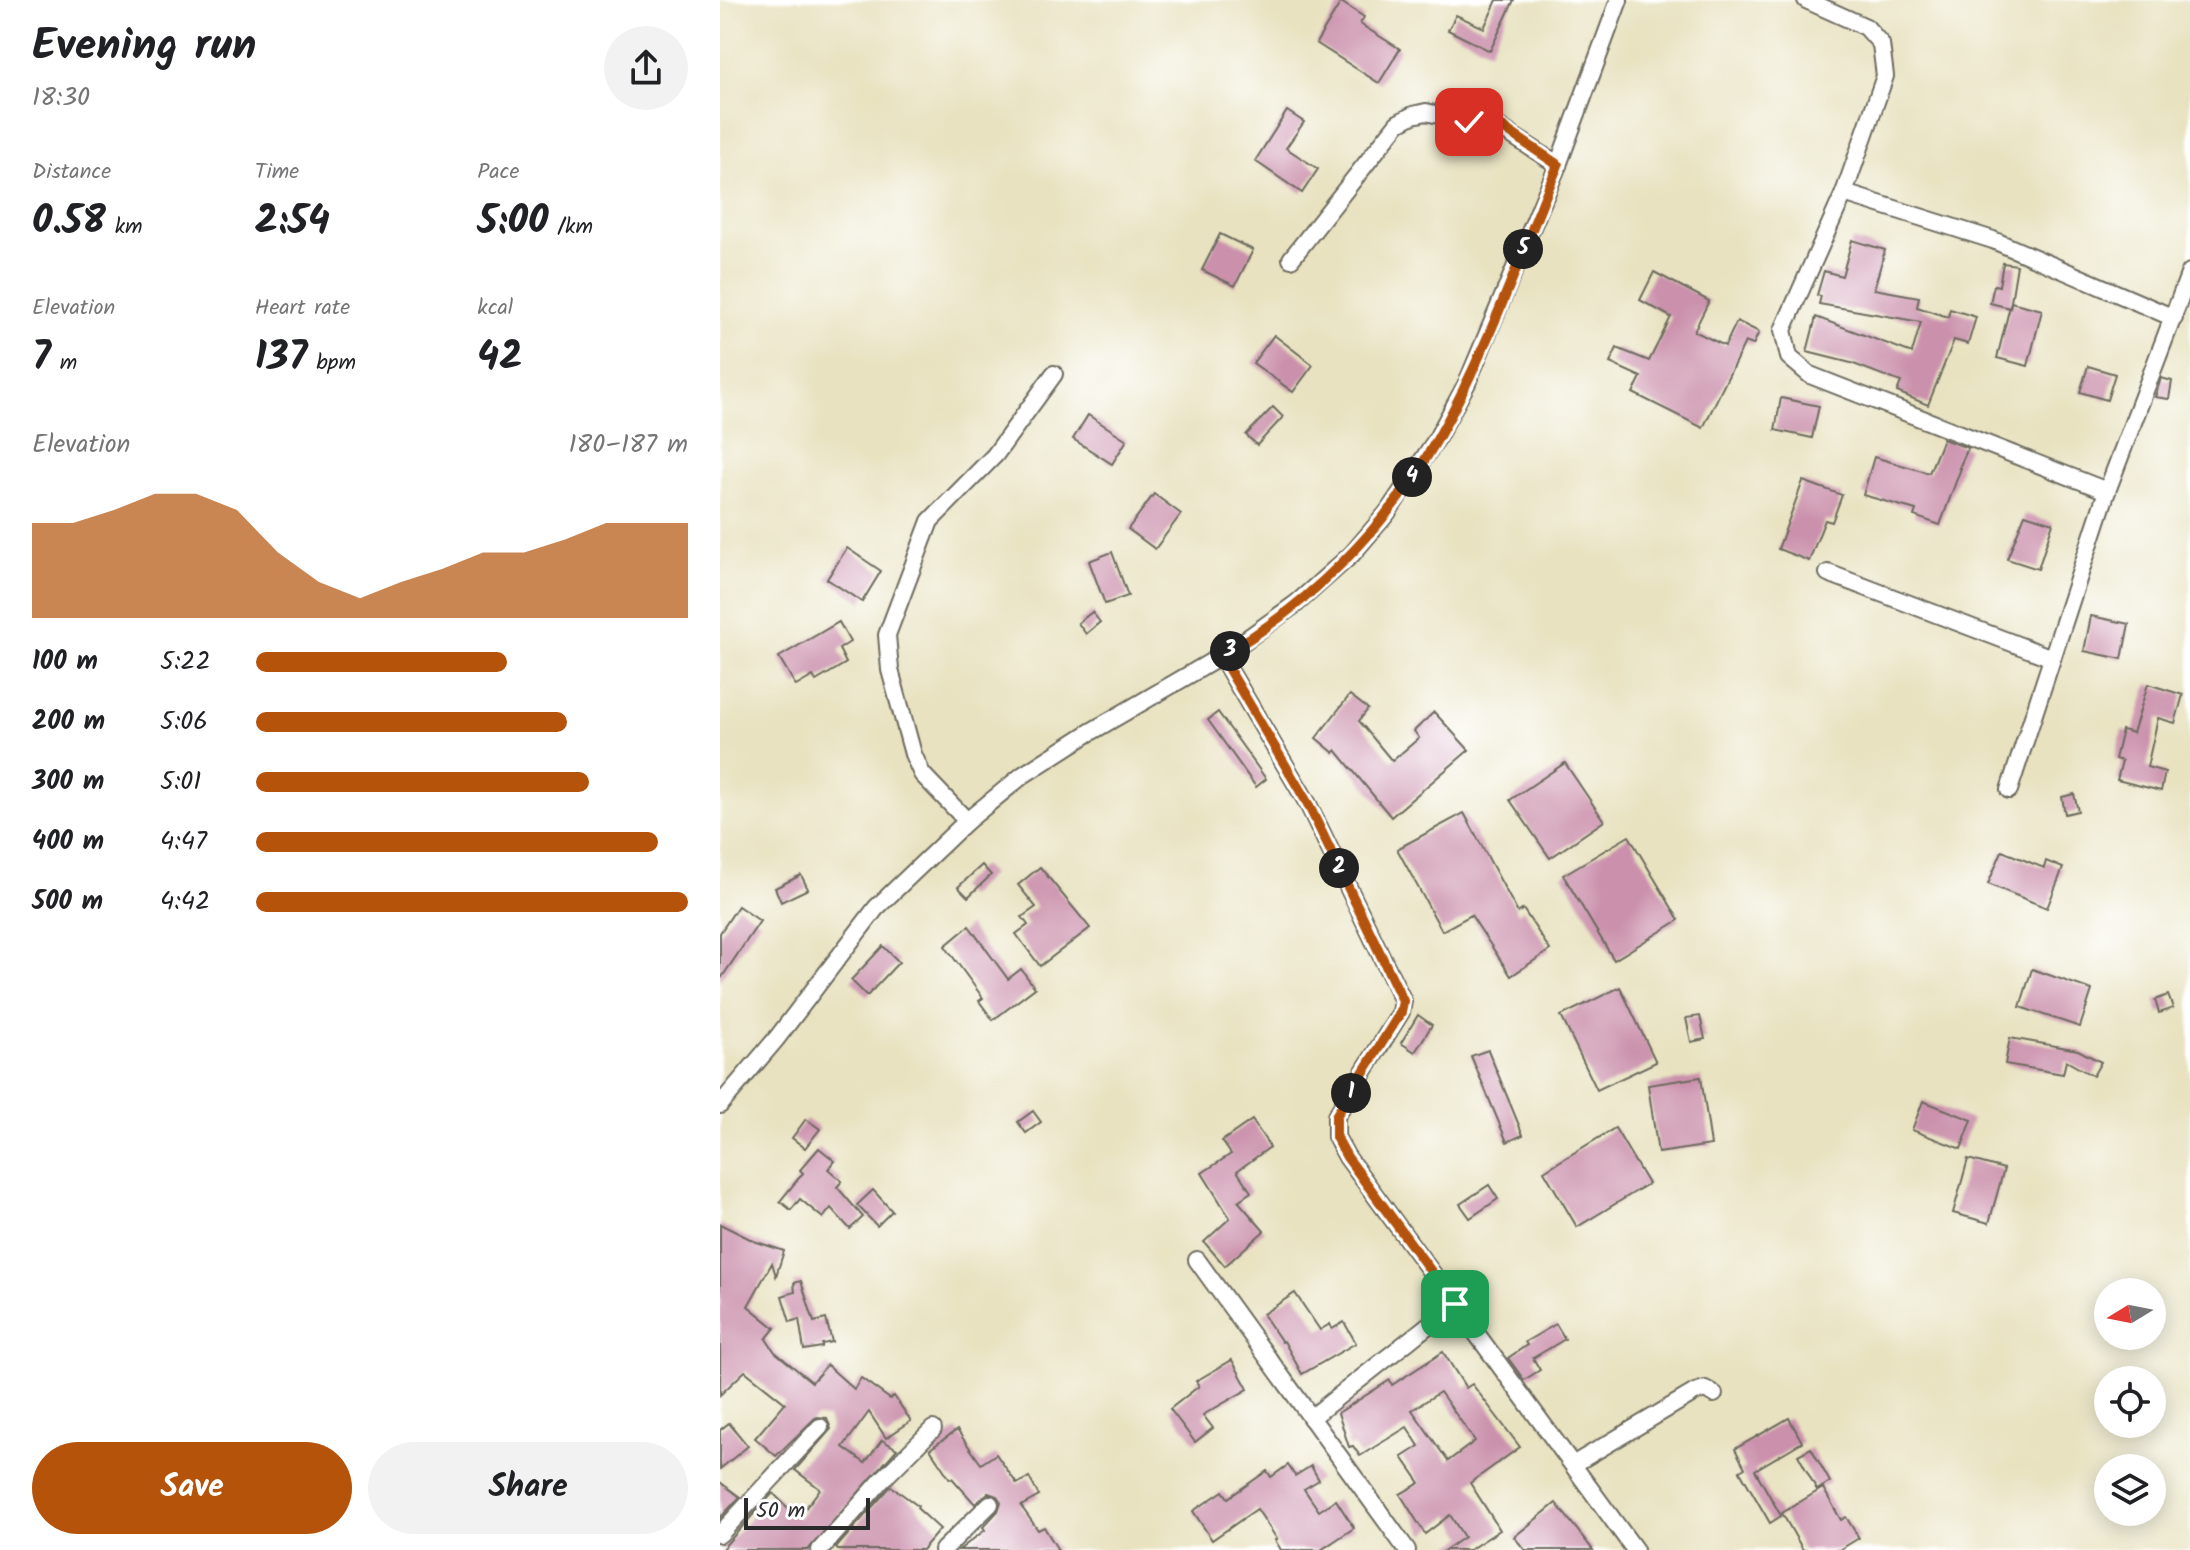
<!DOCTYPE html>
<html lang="en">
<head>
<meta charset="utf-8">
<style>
  :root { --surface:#fff; --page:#f2f2f2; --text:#202124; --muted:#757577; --accent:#b45309 }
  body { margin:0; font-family:Kalam,sans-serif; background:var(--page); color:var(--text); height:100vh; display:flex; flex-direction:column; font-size:30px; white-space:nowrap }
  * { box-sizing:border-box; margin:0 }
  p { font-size:26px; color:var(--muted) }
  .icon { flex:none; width:44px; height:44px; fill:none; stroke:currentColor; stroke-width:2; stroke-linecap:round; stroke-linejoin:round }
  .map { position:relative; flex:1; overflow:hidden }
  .details { display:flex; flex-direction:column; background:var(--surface); width:720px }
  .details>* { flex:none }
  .needle { width:52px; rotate:260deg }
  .controls { position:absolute; left:1374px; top:1278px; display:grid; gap:16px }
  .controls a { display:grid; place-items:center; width:72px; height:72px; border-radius:50%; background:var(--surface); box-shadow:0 4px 20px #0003; font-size:40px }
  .scale { position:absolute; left:24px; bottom:20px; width:126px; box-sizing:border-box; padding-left:8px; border:4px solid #2b2b2b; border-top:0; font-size:22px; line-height:28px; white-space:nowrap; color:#2b2b2b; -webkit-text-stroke:6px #fff; paint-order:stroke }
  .pin { position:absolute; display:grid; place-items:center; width:68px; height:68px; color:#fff; margin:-34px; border-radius:16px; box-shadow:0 4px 12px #0006 }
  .km { position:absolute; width:40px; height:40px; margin:-20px; border-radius:50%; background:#222; color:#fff; font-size:22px; line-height:40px; text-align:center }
  .round { display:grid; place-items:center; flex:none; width:84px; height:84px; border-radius:42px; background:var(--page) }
  .head { display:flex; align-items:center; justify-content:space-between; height:136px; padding:0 32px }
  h1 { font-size:44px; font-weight:700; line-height:60px }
  .figures { display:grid; grid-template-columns:repeat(3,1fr); gap:12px; height:136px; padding:8px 32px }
  .figures div { display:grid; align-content:center }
  .figures b { font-size:40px; font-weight:700 }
  .figures small { font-size:22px; font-weight:400 }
  .figures p { font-size:22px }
  .chart { height:224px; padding:16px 32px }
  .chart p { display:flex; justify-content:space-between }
  .chart svg { width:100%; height:144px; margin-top:8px; fill:var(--accent); opacity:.7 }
  .cta { display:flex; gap:16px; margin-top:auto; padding:16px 32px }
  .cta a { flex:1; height:92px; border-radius:48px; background:var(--accent); color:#fff; font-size:32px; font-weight:700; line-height:92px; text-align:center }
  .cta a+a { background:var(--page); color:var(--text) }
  ul { padding:0 32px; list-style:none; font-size:26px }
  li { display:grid; grid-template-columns:128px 96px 1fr; align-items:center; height:60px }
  li i { height:20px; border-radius:10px; background:var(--accent) }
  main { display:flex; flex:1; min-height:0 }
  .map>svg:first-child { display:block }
  .building { fill:#cb91ac; fill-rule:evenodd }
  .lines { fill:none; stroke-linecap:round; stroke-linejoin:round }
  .street-casing { stroke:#6d6b5f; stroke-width:20 }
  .street { stroke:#fff; stroke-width:16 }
  .route-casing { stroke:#fff; stroke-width:16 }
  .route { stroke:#b45309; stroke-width:10 }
</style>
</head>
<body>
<main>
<section class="details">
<div class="head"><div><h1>Evening run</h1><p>18:30</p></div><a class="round"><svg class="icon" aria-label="share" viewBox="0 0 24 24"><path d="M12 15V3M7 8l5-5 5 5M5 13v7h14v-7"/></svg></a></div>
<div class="figures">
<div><p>Distance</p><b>0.58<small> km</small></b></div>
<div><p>Time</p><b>2:54</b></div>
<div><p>Pace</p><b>5:00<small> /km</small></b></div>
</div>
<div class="figures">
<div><p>Elevation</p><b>7<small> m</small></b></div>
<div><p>Heart rate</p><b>137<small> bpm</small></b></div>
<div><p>kcal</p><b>42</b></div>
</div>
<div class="chart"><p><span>Elevation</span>180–187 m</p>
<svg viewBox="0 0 160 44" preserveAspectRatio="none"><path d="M0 44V15L10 15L20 11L30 6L40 6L50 11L60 24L70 33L80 38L90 33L100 29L110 24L120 24L130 20L140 15L150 15L160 15V44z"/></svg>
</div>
<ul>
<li><b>100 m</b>5:22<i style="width:58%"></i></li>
<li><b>200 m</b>5:06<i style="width:72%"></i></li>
<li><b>300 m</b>5:01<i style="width:77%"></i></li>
<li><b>400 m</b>4:47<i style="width:93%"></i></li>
<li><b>500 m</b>4:42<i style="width:100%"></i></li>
</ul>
<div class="cta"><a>Save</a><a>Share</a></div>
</section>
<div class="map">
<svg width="1470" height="1550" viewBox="0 0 1470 1550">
  <rect width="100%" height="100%" fill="#fff"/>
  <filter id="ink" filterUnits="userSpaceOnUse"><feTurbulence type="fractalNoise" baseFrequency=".0125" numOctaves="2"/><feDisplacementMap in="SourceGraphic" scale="16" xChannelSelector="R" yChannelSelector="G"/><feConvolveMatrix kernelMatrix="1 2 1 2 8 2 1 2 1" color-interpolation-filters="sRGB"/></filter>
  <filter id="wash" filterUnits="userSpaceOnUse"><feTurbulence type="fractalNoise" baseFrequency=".006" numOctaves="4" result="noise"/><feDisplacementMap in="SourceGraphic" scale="32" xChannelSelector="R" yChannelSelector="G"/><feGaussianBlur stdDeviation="1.8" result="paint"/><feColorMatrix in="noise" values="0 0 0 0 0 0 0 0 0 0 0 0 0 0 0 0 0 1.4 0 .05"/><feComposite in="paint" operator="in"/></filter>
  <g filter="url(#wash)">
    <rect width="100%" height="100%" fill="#e8e2c0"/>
    <g id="blocks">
      <!-- building -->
      <g class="building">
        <polygon points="777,0 794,0 770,51 728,30 736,15 764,28"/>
        <polygon points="621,2 644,17 640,24 680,49 659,83 596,43"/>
        <polygon points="567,111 584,122 566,148 598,169 582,193 535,161"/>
        <polygon points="500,234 533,250 515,286 482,270"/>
        <polygon points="1132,240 1165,250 1154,289 1199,297 1197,307 1228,317 1230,309 1256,317 1248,344 1234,340 1208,405 1177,392 1181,382 1131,363 1087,352 1096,317 1192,353 1201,322 1099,304 1101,296 1097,295 1104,271 1122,276"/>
        <polygon points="1283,263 1297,265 1290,308 1270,303 1274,285 1279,286"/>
        <polygon points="934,272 989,301 974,331 1005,346 1017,321 1039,332 1033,345 1025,342 983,428 913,393 921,377 890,363 897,348 929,361 951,317 920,300"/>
        <polygon points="1291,302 1322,310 1308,366 1277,358"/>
        <polygon points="554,335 593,365 573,392 533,363"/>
        <polygon points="1368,366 1395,374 1387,400 1360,392"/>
        <polygon points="1441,378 1452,381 1449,399 1435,397"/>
        <polygon points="1061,398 1099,406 1092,438 1055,430"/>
        <polygon points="553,407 563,417 537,445 526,435"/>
        <polygon points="368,415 407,440 392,464 353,439"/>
        <polygon points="1223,439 1248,448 1239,468 1241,468 1220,525 1194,516 1196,510 1143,495 1154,457 1209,473"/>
        <polygon points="1083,481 1122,495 1112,522 1105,520 1089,561 1058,549"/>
        <polygon points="434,494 461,514 435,549 408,529"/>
        <polygon points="1305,514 1333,523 1318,569 1287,559"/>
        <polygon points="127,548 161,571 142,602 107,579"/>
        <polygon points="392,552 408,596 385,604 369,561"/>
        <polygon points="372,612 380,622 366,634 358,623"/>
        <polygon points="1371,616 1409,624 1402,659 1364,651"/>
        <polygon points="119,622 130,642 119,649 126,663 96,681 93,676 76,686 59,657"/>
        <polygon points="1428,684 1463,695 1455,723 1438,718 1427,767 1445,772 1441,791 1397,780 1402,761 1395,759 1402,730 1413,733"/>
        <polygon points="630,695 648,709 639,721 672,761 699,738 694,731 714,712 749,750 671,817 616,750 614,753 596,738"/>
        <polygon points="498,712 546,779 536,787 488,720"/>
        <polygon points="845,763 884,821 830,858 790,800"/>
        <polygon points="1354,794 1358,811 1345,814 1342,797"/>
        <polygon points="744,813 798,913 803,909 830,950 791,976 751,915 722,931 677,849"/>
        <polygon points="909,836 959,920 894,960 843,875"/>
        <polygon points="1282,851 1324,868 1326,861 1343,868 1327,908 1268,884"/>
        <polygon points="262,865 271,875 248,897 238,887"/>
        <polygon points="320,867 370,928 320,966 296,934 308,925 302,917 316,907 298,885"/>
        <polygon points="81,875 88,889 61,902 55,888"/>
        <polygon points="18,906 40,921 0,980 0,933"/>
        <polygon points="249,926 288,979 301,969 315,988 273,1020 259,1001 263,998 225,946"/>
        <polygon points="163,946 179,962 147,996 131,980"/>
        <polygon points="1312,969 1372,990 1360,1027 1300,1007"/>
        <polygon points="900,987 936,1062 877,1090 841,1016"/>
        <polygon points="1448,995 1453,1008 1439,1013 1435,1000"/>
        <polygon points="698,1015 712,1025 695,1052 681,1043"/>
        <polygon points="980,1016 985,1039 971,1042 966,1018"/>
        <polygon points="1290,1038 1358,1050 1381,1062 1373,1076 1346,1061 1343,1074 1285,1064"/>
        <polygon points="768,1050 803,1135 787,1142 751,1056"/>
        <polygon points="981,1077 991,1145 938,1153 928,1085"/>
        <polygon points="1203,1101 1252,1120 1241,1149 1192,1130"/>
        <polygon points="313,1111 321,1122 306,1133 298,1122"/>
        <polygon points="86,1119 100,1129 85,1148 72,1138"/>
        <polygon points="532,1120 550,1147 517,1171 531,1192 518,1201 544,1231 505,1266 484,1242 510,1218 482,1173 511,1154 502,1141"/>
        <polygon points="895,1128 928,1184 857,1227 824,1171"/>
        <polygon points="99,1148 115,1161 108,1169 122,1181 117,1187 143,1217 130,1229 111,1208 103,1218 80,1199 71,1210 60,1201 83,1173 80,1170"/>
        <polygon points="1248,1159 1284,1169 1269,1223 1233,1213"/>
        <polygon points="769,1185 778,1199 750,1218 740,1204"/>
        <polygon points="153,1190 172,1211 157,1226 137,1205"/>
        <polygon points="0,1224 34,1241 64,1251 56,1276 52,1263 28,1306 55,1328 46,1339 55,1352 92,1382 107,1365 134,1389 141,1378 170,1399 174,1396 191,1421 166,1438 149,1412 123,1447 145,1463 162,1440 177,1449 88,1550 1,1550 53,1493 78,1518 100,1489 75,1470 111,1429 107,1418 96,1417 56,1456 35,1438 65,1403 25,1371 0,1395"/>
        <polygon points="81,1281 94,1322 106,1319 112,1342 102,1344 102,1347 84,1350 79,1319 70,1322 62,1296 75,1292 74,1283"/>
        <polygon points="575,1293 600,1330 610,1324 612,1329 624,1322 636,1343 582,1374 564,1341 562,1342 543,1314"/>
        <polygon points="836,1324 845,1339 813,1358 820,1370 804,1380 788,1358 807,1345 805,1342"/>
        <path d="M 723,1352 L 746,1388 L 752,1384 L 800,1447 L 750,1483 L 780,1530 L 749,1550 L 725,1550 L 744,1537 L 730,1515 L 705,1534 L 680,1494 L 700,1483 L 682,1457 L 699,1446 L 687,1427 L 640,1456 L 633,1446 L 629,1447 L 618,1413 L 670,1380 L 672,1385 ZM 720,1392 L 755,1441 L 728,1461 L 692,1410 Z"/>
        <polygon points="512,1360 528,1389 483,1415 493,1428 475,1442 450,1409 479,1386 476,1381"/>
        <polygon points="1069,1418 1082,1442 1035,1470 1061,1516 1050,1523 1020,1471 1025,1468 1015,1449"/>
        <polygon points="9,1423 28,1446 0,1469 0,1430"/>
        <polygon points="237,1430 261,1464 276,1454 297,1484 309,1477 319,1496 301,1506 318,1530 324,1527 338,1550 239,1550 265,1530 263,1527 278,1511 281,1502 277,1496 268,1493 255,1504 232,1478 230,1479 210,1449"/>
        <polygon points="1091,1448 1110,1482 1097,1490 1078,1455"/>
        <polygon points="568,1465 575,1476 591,1466 599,1480 584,1489 599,1511 616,1500 634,1528 601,1550 561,1550 555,1540 557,1539 537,1509 492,1540 473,1511 503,1491 508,1498 547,1471 551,1477"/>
        <polygon points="0,1482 20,1497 0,1518"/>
        <polygon points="171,1486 198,1506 197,1508 220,1529 202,1550 118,1550 116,1548"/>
        <polygon points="1103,1488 1121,1520 1126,1517 1139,1538 1119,1550 1083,1550 1062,1513"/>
        <polygon points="836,1503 873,1550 805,1550 794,1537"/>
      </g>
    </g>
  </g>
  <g filter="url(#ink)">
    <use href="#blocks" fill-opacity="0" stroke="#6d6b5f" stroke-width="2"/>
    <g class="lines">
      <!-- street casing -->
      <g class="street-casing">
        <g id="street">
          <polyline points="1086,0 1146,27 1161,44 1165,76 1124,193 1063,330 1069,357 1090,375 1387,491"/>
          <polyline points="1124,193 1273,240 1454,318"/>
          <polyline points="571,259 678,123 693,115 706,112 749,122 773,123 838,165"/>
          <polyline points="1108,573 1332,658"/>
          <polyline points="501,656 588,804 683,1001 681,1012 616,1116 616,1137 627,1157 915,1550"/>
          <polyline points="1289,790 1387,491 1470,272"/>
          <polyline points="247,821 202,774 193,754 170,670 167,635 210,521 275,455 334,374"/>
          <polyline points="0,1105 57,1038 156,908 247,821 303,775 367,734 510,651 577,603 632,554 667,513 716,440 747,383 838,165 899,0"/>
          <polyline points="477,1260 687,1550"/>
          <polyline points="591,1418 735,1304"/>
          <polyline points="854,1464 975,1392 985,1389 994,1394"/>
          <polyline points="0,1534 100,1427"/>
          <polyline points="100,1550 162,1480 213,1429"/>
          <polyline points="223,1550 270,1504"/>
        </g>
      </g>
      <!-- street -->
      <use href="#street" class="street"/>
    </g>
  </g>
  <g class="lines" filter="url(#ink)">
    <!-- route casing -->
    <g class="route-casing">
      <path id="route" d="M 735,1304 L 627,1157 L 616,1137 L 616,1116 L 681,1012 L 683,1001 L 588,804 L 501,656 C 590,605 667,527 718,438 C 767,352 800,256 838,165 L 782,127 L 773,123 L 749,122"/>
    </g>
    <!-- route -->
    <use href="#route" class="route"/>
  </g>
</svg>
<div class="controls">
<a><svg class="needle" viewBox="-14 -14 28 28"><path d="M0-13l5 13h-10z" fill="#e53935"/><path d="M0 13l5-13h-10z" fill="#757577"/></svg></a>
<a><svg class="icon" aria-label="locate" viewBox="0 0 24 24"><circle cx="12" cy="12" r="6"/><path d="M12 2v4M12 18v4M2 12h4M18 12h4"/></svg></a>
<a><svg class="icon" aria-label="layers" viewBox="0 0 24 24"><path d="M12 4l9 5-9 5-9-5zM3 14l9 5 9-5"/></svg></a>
</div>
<div class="scale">50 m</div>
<div class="pin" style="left:735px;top:1304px;background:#1e9e55"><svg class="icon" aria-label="arrive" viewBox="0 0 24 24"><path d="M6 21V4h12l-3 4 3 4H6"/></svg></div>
<div class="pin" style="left:749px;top:122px;background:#d93025"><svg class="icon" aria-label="check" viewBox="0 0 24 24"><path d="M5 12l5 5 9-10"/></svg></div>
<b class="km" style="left:631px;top:1093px">1</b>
<b class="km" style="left:619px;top:868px">2</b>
<b class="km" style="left:510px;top:651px">3</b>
<b class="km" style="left:692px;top:477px">4</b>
<b class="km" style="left:803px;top:249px">5</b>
</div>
</main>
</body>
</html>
